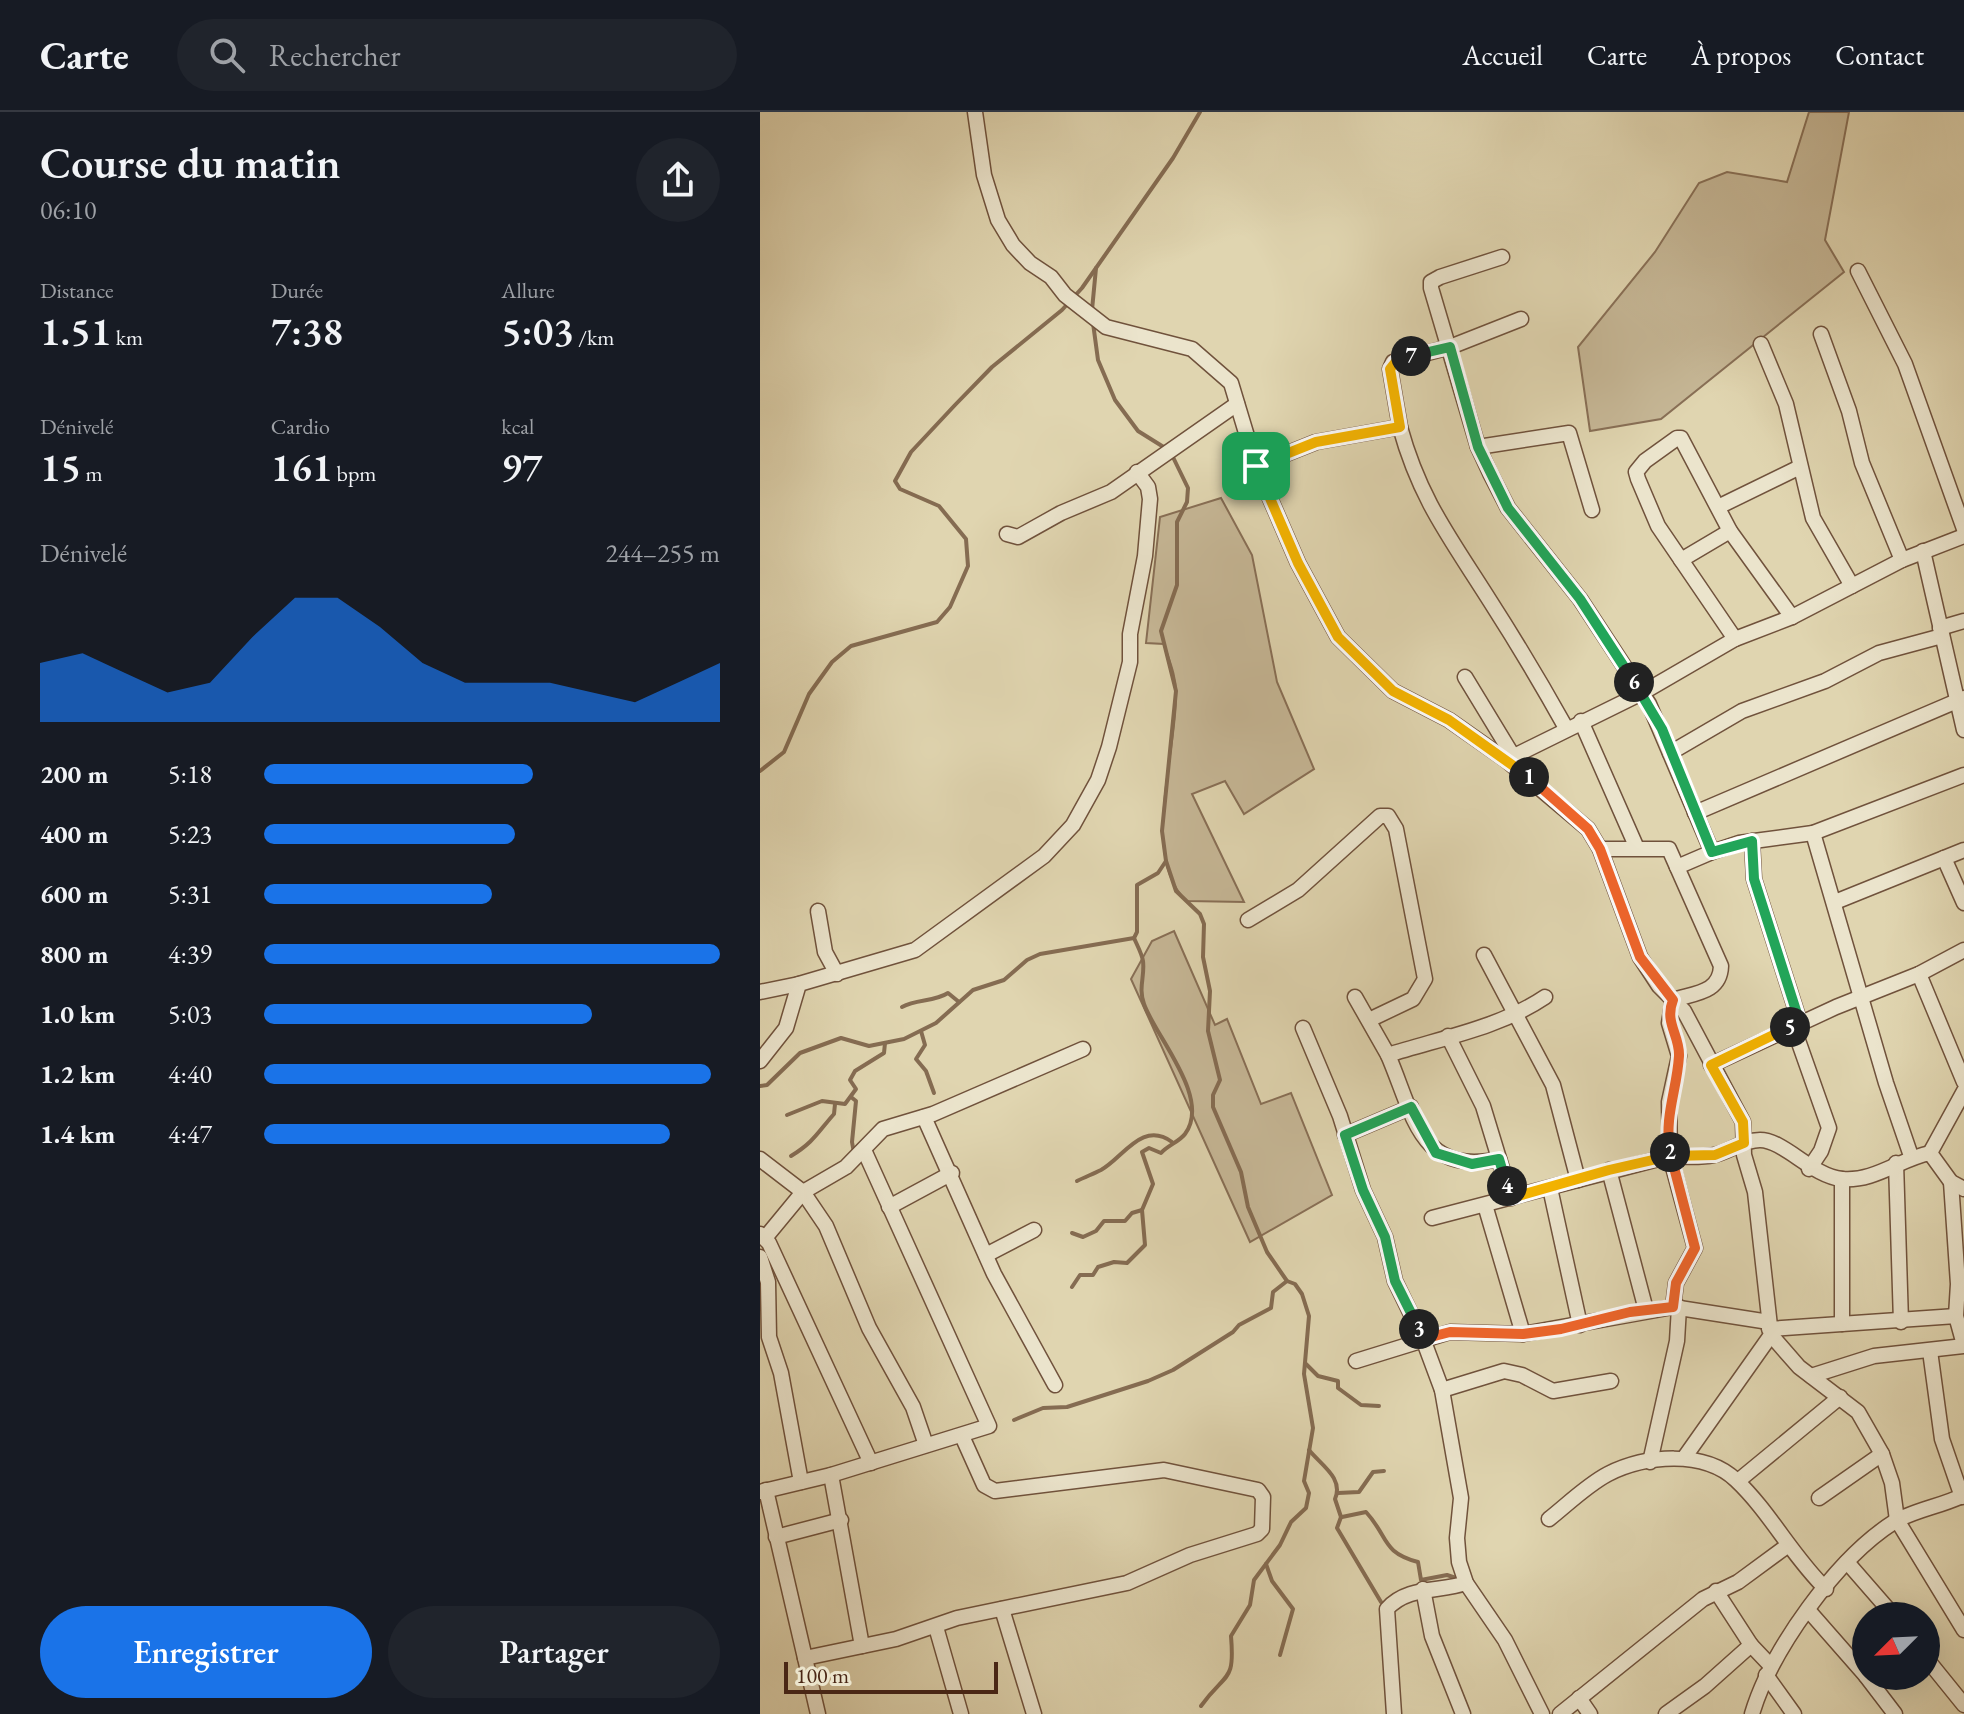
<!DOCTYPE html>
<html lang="fr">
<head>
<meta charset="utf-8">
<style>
  :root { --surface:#171b24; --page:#20242c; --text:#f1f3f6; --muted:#9ea1a6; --line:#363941; --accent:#1a73e8 }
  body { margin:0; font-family:"EB Garamond",serif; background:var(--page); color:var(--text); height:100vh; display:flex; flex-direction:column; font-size:30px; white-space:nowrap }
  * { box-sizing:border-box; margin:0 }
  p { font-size:26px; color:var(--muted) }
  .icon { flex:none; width:44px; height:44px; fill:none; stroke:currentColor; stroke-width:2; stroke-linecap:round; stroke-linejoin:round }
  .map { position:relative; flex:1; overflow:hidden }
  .sheet { display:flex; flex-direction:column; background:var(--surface); width:760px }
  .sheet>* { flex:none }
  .needle { width:52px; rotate:246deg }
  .fabs { position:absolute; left:1092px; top:1490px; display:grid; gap:16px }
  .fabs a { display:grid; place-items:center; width:88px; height:88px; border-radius:50%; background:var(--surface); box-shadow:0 8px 32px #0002; font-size:40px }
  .scale { position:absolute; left:24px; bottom:20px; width:214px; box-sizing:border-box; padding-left:8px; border:4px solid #4a2715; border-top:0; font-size:22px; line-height:28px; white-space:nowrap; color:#4a2715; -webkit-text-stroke:6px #ebe4cc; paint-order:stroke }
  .pin { position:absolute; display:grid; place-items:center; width:68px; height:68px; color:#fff; margin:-34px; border-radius:16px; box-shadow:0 4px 12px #0006 }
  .km { position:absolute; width:40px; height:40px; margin:-20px; border-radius:50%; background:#222; color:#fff; font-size:22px; line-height:40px; text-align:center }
  .round { display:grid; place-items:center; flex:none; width:84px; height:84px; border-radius:42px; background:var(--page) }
  .head { display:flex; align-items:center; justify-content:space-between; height:136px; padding:0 40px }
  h1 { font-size:44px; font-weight:600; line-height:60px }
  .metrics { display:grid; grid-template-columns:repeat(3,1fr); gap:12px; height:136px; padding:8px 40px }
  .metrics div { display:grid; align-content:center }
  .metrics b { font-size:40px; font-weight:600 }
  .metrics small { font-size:22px; font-weight:400 }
  .metrics p { font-size:22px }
  .chart { height:224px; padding:16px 40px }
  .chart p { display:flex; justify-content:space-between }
  .chart svg { width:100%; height:144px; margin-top:8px; fill:var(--accent); opacity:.7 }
  .primary-button { display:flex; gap:16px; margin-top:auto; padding:16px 40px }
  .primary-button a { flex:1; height:92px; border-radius:48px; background:var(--accent); color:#fff; font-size:32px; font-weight:600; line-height:92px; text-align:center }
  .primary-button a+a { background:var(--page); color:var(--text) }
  ul { padding:0 40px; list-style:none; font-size:26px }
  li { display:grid; grid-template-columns:128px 96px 1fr; align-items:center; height:60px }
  li i { height:20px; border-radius:10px; background:var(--accent) }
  header { display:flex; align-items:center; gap:48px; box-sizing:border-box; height:112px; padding:0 40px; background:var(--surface); border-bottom:2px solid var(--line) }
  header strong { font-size:38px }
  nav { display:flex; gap:44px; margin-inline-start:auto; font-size:28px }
  .search { width:560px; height:72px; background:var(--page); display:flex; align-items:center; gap:20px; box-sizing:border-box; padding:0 28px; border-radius:44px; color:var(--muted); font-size:30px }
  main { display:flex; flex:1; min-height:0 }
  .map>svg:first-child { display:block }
  .green { fill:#c6b796; stroke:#886f56; stroke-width:2 }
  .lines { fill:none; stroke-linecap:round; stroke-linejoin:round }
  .stream { stroke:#856c52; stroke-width:4 }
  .minor-casing { stroke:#70523c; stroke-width:17 }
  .minor { stroke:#ebe4cc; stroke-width:14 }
  .split-1-casing { stroke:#fff; stroke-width:16 }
  .split-2-casing { stroke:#fff; stroke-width:16 }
  .split-3-casing { stroke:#fff; stroke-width:16 }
  .split-4-casing { stroke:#fff; stroke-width:16 }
  .split-5-casing { stroke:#fff; stroke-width:16 }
  .split-6-casing { stroke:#fff; stroke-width:16 }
  .split-7-casing { stroke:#fff; stroke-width:16 }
  .split-8-casing { stroke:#fff; stroke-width:16 }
  .split-1 { stroke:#f5b400; stroke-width:10 }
  .split-2 { stroke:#f0652b; stroke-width:10 }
  .split-3 { stroke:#f0652b; stroke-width:10 }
  .split-4 { stroke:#22a559; stroke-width:10 }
  .split-5 { stroke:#f5b400; stroke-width:10 }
  .split-6 { stroke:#22a559; stroke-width:10 }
  .split-7 { stroke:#22a559; stroke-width:10 }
  .split-8 { stroke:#f5b400; stroke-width:10 }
</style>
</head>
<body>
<header>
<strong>Carte</strong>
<div class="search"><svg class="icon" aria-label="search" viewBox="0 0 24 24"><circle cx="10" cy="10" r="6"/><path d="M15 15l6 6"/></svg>Rechercher</div>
<nav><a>Accueil</a><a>Carte</a><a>À propos</a><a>Contact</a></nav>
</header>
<main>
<section class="sheet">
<div class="head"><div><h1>Course du matin</h1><p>06:10</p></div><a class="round"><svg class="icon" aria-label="share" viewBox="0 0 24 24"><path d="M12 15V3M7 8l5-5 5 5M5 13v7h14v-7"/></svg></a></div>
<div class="metrics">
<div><p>Distance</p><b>1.51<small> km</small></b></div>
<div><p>Durée</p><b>7:38</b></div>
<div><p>Allure</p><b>5:03<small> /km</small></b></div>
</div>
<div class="metrics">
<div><p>Dénivelé</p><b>15<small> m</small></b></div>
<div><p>Cardio</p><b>161<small> bpm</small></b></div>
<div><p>kcal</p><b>97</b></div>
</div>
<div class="chart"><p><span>Dénivelé</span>244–255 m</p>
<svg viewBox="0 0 160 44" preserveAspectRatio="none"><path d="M0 44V26L10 23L20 29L30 35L40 32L50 18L60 6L70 6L80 15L90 26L100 32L110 32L120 32L130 35L140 38L150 32L160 26V44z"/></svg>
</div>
<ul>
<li><b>200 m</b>5:18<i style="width:59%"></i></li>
<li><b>400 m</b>5:23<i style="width:55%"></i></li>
<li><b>600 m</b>5:31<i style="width:50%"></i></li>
<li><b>800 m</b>4:39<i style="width:100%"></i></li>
<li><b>1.0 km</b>5:03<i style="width:72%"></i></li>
<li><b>1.2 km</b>4:40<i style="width:98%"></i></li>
<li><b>1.4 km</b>4:47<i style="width:89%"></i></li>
</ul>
<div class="primary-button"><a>Enregistrer</a><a>Partager</a></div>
</section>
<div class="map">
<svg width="1204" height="1602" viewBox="0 0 1204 1602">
  <rect width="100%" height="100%" fill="#e0d5b0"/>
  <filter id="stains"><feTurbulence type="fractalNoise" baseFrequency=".0025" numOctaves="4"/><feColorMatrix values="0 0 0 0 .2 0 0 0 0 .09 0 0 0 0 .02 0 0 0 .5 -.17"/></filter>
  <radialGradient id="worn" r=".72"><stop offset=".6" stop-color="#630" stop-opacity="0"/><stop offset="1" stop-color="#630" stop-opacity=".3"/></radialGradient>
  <!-- green -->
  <g class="green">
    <polygon points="1049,0 1089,0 1065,128 1084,160 901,307 830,319 818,235 895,140 939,71 967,60 1027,70"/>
    <path d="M 461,386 L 492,443 L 517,570 L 554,657 L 484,702 L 465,669 L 432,682 L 484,790 L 427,789 C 379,747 418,637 416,580 C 416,563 409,548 404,532 L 386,531 L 400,405 Z"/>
    <polygon points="414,819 455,913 467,907 501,992 531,981 572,1083 490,1130 371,867 392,829"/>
  </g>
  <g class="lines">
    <!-- stream -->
    <g class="stream">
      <polyline points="332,198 336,156"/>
      <path d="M 333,211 L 338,248 L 355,288 L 378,319 L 410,339 L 428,376 L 427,390 L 417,410 L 417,473 L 401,519 L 416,579 L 402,719 L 406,749 L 416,779 L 440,802 L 444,812 L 443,845 L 450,879 L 448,919 L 460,968 L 453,983 L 453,995 L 481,1060 L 488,1095 L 507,1140 L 527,1169 L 535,1172 L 542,1182 L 549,1204 L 544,1262 L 553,1316 L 544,1369 L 549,1381 L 546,1396 L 531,1410 L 520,1433 L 494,1468 L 490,1493 L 471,1524 C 475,1572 466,1559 441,1594"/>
      <polyline points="0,659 24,640 49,582 72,550 91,534 177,510 190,495 208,454 206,427 179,394 140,377 135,369 151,340 195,293 232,255 302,198 322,176 413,46 440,0"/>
      <path d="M 142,895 C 157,887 174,890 188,881 L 199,890"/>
      <polyline points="161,919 165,933 156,947 166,959 174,981"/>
      <polyline points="0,974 7,973 40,941 81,926 109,934 144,927 176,911 213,878 244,868 267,848 280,842 374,826 377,820 377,773 398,761 406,749"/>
      <polyline points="91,985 96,989 92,1030 94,1041"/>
      <polyline points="27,1003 62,989 85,992 96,977 90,968 95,959 124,941 125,931"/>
      <path d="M 31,1044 C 54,1030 58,1020 74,1002 L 75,992"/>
      <path d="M 317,1069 C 325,1065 333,1062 341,1058 C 363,1046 382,1008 412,1030"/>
      <polyline points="312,1121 323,1125 336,1119 344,1109 365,1109 372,1101 382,1098"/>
      <path d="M 312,1175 L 320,1163 L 333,1163 L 338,1155 L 354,1150 L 367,1151 L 385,1133 L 382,1098 L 393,1072 L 382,1040 L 389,1036 L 401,1041 C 407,1034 420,1029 425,1022 C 452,986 395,924 384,892 C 378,875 385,865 383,849 C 382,842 377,833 374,826"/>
      <polyline points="546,1252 558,1264 578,1269 578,1276 601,1293 619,1294"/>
      <polyline points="254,1308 283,1296 307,1295 388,1269 413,1258 473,1220 479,1213 511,1196 513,1180 527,1169"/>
      <path d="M 549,1338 C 561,1353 584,1366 575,1387 L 581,1405 L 577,1416 L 621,1490"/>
      <polyline points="578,1381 599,1380 613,1360 624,1359"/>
      <path d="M 582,1405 L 606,1400 C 629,1425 621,1440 658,1450 L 661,1468 L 687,1463 L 699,1467"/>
      <polyline points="506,1452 512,1469 533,1497 520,1543"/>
    </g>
    <!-- minor casing -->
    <g class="minor-casing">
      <g id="minor">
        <polyline points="215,0 224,63 238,108 253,133 270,151 291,165 305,183 346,215 432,237 471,271 496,354 538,451 578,525 633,579 689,608 746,648 828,717 840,737 880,845 899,874 924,899 983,1010 984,1043 995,1080 1011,1223 1039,1255 1098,1300 1122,1342 1132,1371 1137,1408 1204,1518"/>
        <polyline points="742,145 680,165 671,170 671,176 718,335 730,361 748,396 820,487 889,592 952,740 917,755"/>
        <polyline points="1098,159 1145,252 1204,417"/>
        <polyline points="1061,222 1089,299 1102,351 1142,448"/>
        <polyline points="1001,232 1026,292 1053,406 1092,474"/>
        <polyline points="640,315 630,257 633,250 690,235 761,207"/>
        <polyline points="718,335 809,321 832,398"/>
        <path d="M 496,354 L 556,330 L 640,315 C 660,388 691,427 730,489 C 757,531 782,573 806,616"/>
        <polyline points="958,395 1040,355"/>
        <polyline points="247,422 258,425 301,401 351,380 477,292"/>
        <polyline points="1163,439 1204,618"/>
        <polyline points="921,448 970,419"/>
        <polyline points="1180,516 1204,509"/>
        <polyline points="975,527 898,414 878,367 876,360 885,349 917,326 921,326 970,419 1032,505"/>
        <polyline points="705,565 753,644"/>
        <polyline points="821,609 876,734"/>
        <polyline points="910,641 982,599 1065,569 1119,541 1182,524"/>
        <polyline points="746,648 882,581 975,527 1032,505 1142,448 1204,424"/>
        <polyline points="935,701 1204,586"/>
        <polyline points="1053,721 1126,971 1151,1044"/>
        <polyline points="992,729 994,767 1040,911"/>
        <path d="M 840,737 L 909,737 L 961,854 C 960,881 935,881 913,888 L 909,911 L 919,944 L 909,990 L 910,1044 C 924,1045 940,1046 954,1043 C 969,1040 983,1028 1000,1028 C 1024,1028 1052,1064 1082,1067 C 1114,1070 1140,1047 1170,1041 L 1191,1070 L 1204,1077"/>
        <polyline points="952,740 979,731 1053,721 1204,663"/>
        <polyline points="1184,746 1204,791"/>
        <polyline points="1075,790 1204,738"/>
        <polyline points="58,799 65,840 77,862"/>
        <polyline points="488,808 538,778 620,704 628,704 636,717 665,867 653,887 609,908"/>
        <polyline points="724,843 793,973 818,1068"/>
        <polyline points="1159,862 1204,970"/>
        <polyline points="0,880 39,872"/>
        <path d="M 595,885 L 628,943 C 681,926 739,916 785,885"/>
        <polyline points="1033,914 1069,1016 1061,1039 1049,1057"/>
        <polyline points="543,916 580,1004 603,1078 625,1125 635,1169 663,1227 682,1278 701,1386 697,1426 699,1450 706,1471 745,1528 782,1602"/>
        <polyline points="688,924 723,994 751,1086"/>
        <path d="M 628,943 C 654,1003 659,1064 739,1047"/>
        <polyline points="0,949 26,916 39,872 155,838 284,744 313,713 338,668 349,635 370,550 370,522 385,444 390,387 388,375 377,360"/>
        <polyline points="951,953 1076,895 1159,862 1204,838"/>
        <polyline points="164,1005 234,1162 295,1273"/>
        <polyline points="585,1023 651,995"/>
        <polyline points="1170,1041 1204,979"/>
        <polyline points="0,1047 43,1080 66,1114 109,1216 153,1295 166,1333"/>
        <polyline points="1136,1051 1141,1210"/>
        <polyline points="849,1058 886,1198"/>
        <polyline points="1082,1067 1082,1212"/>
        <polyline points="1191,1070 1198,1172 1196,1204"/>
        <polyline points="790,1076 820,1213"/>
        <polyline points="725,1093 763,1222"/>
        <polyline points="129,1095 192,1061"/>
        <polyline points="672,1106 910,1044 935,1136 916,1171 913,1195"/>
        <polyline points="0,1122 9,1131 111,1351"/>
        <polyline points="5,1126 43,1080 86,1055 123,1017 173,1002 323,937"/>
        <polyline points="226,1143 274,1118"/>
        <polyline points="0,1145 8,1170 9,1225 21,1261 41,1370"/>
        <polyline points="1009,1217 1196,1204 1204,1233"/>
        <polyline points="1170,1239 1182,1327 1202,1385"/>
        <polyline points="596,1249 690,1220 763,1222 913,1195 1009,1210"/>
        <polyline points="1051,1264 1114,1244 1204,1234"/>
        <polyline points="682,1278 744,1259 762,1263 793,1279 851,1269"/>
        <polyline points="924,1346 1011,1223"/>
        <polyline points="890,1350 917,1229 919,1195"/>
        <polyline points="71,1363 102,1534"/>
        <polyline points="978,1369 1080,1285"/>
        <polyline points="6,1378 58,1602"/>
        <polyline points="0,1380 71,1363 229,1314 104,1038"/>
        <polyline points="1059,1386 1122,1342"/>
        <path d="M 789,1407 C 808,1392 827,1373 848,1362 C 886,1343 944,1338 976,1368 C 1010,1400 1032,1444 1066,1477"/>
        <polyline points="16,1425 81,1408"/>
        <polyline points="1087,1450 1134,1504"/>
        <polyline points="663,1477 672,1524 703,1602"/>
        <polyline points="956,1479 991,1533 1010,1553"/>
        <polyline points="242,1497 274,1602"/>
        <polyline points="1049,1499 1106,1564"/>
        <polyline points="176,1515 201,1602"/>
        <polyline points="45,1546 136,1527 197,1506 367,1471 430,1443 497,1422 502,1417 503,1385 498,1378 404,1358 235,1379 224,1373 202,1324"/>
        <polyline points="1166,1546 1204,1593"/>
        <polyline points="1006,1563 1034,1602"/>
        <polyline points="1106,1564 1135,1602"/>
        <polyline points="819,1586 830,1602"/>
        <path d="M 634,1602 L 627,1497 C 647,1474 680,1480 706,1471"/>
        <polyline points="800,1602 943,1487 978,1470 1027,1434"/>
        <polyline points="906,1602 945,1574 991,1533"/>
        <path d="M 992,1602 C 1011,1538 1077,1446 1134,1410 C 1154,1398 1182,1394 1204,1383"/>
      </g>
    </g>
    <!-- minor -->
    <use href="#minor" class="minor"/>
  </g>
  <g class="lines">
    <!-- split-1 casing -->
    <g class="split-1-casing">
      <polyline id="split-1" points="496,354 538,451 578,525 633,579 689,608 769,665"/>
    </g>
    <!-- split-2 casing -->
    <g class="split-2-casing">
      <path id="split-2" d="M 769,665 L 828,717 L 840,737 L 880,845 L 913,888 C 904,911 920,923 919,944 C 917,978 904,1004 910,1040"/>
    </g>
    <!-- split-3 casing -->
    <g class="split-3-casing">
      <polyline id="split-3" points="659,1217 663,1227 690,1220 763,1222 801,1217 870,1200 913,1195 916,1171 935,1136 910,1040"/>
    </g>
    <!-- split-4 casing -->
    <g class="split-4-casing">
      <polyline id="split-4" points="659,1217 635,1169 625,1125 603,1078 585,1023 651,995 676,1041 712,1052 739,1047 747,1074"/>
    </g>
    <!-- split-5 casing -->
    <g class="split-5-casing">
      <polyline id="split-5" points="747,1074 751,1086 849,1058 910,1044 955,1043 984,1031 983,1010 951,953 1030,915"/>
    </g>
    <!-- split-6 casing -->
    <g class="split-6-casing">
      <polyline id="split-6" points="874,570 902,617 952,740 992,729 994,767 1040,911 1030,915"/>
    </g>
    <!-- split-7 casing -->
    <g class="split-7-casing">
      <polyline id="split-7" points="651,244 690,235 718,335 748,396 820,487 874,570"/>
    </g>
    <!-- split-8 casing -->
    <g class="split-8-casing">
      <polyline id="split-8" points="496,354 556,330 640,315 630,257 638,247 651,244"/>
    </g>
    <!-- split-1 -->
    <use href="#split-1" class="split-1"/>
    <!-- split-2 -->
    <use href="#split-2" class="split-2"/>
    <!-- split-3 -->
    <use href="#split-3" class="split-3"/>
    <!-- split-4 -->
    <use href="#split-4" class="split-4"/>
    <!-- split-5 -->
    <use href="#split-5" class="split-5"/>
    <!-- split-6 -->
    <use href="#split-6" class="split-6"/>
    <!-- split-7 -->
    <use href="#split-7" class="split-7"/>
    <!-- split-8 -->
    <use href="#split-8" class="split-8"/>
  </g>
  <rect width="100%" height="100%" filter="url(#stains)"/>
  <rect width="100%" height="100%" fill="url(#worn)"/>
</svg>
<div class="fabs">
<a><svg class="needle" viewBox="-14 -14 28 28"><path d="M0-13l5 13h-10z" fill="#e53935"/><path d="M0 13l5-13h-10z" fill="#9ea1a6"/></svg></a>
</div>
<div class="scale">100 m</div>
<div class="pin" style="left:496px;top:354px;background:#1e9e55"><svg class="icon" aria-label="arrive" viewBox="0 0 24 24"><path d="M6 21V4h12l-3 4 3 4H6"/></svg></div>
<b class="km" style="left:769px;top:665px">1</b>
<b class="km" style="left:910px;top:1040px">2</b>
<b class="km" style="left:659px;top:1217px">3</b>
<b class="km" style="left:747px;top:1074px">4</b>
<b class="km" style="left:1030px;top:915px">5</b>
<b class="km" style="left:874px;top:570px">6</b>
<b class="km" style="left:651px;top:244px">7</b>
</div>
</main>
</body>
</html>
